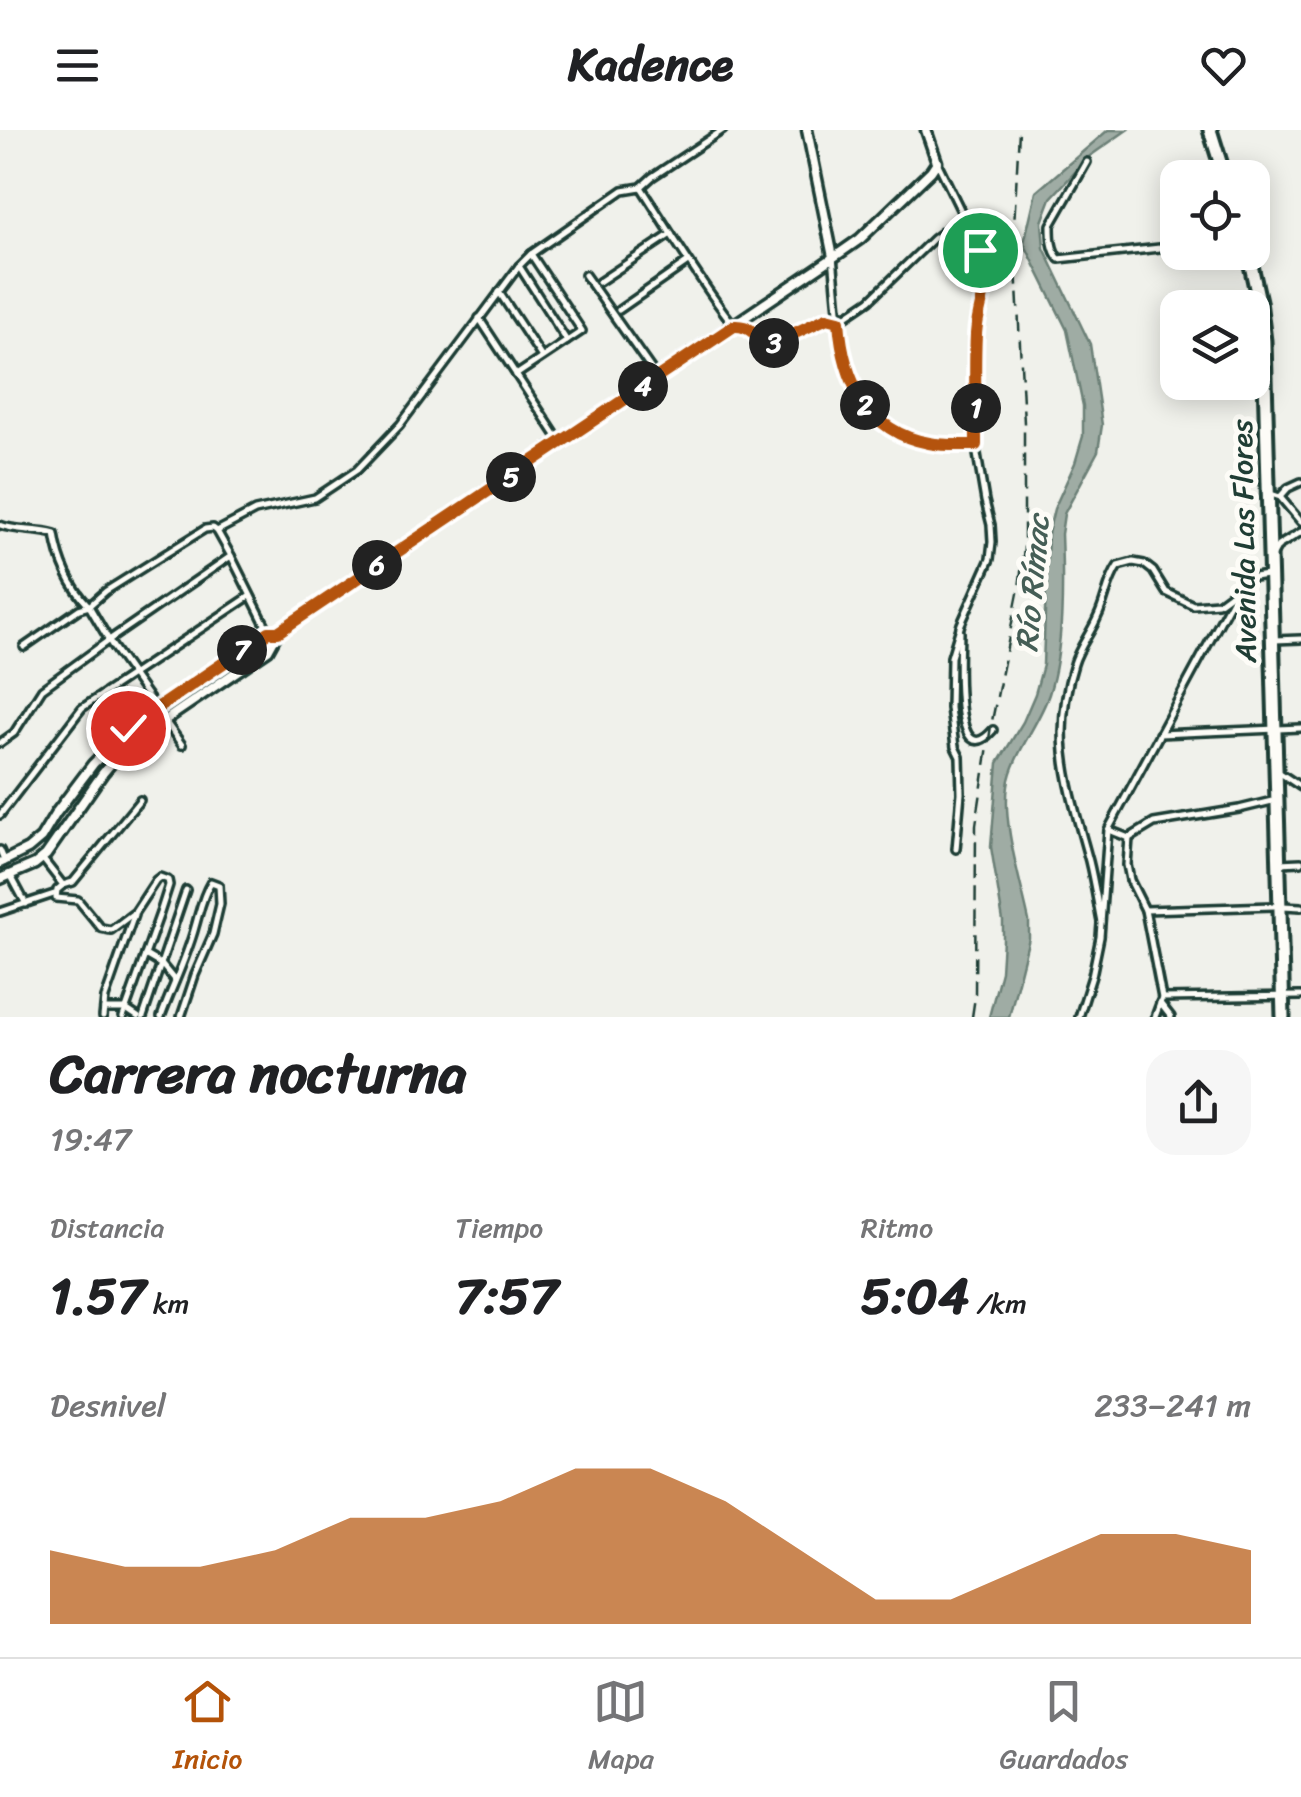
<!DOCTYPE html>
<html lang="es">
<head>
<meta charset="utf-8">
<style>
  :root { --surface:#fff; --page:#f6f6f6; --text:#202124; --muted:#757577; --line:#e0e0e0; --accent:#b45309 }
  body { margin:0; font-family:Sriracha,sans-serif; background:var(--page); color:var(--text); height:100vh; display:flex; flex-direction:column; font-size:38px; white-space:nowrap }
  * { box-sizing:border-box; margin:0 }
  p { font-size:32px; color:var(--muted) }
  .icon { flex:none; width:55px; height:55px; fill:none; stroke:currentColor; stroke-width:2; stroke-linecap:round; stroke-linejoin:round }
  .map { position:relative; height:887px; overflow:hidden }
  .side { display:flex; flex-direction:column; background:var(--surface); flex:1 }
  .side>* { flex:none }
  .fabs { position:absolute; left:1160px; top:30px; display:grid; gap:20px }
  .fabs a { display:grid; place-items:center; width:110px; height:110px; border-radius:20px; background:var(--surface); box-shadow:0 5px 25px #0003; font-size:50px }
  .pin { position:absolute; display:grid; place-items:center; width:85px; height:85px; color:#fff; margin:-42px; border:5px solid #fff; border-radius:50%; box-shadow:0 2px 10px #0007 }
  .km { position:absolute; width:50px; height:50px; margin:-25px; border-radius:50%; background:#222; color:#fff; font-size:28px; line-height:50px; text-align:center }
  .round { display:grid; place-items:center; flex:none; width:105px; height:105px; border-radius:30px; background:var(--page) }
  .headline { display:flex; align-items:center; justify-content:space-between; height:170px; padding:0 50px }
  h1 { font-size:55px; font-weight:700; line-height:75px }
  .figures { display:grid; grid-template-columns:repeat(3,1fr); gap:15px; height:170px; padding:10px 50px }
  .figures div { display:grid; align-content:center }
  .figures b { font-size:50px; font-weight:700 }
  .figures small { font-size:28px; font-weight:400 }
  .figures p { font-size:28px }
  .chart { height:280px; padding:20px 50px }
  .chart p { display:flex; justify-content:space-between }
  .chart svg { width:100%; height:180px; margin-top:10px; fill:var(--accent); opacity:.7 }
  header { display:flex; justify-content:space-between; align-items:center; height:130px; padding:0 50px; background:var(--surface); font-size:45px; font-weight:700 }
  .dock { display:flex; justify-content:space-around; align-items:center; height:140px; border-top:2px solid var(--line); background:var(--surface); font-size:28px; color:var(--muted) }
  .dock a { display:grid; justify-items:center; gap:5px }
  .dock .active { color:var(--accent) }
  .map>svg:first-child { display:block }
  .water { fill:#9faca4; stroke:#6c8077; stroke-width:2.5 }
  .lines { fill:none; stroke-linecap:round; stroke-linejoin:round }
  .street-casing { stroke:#1f3d34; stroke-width:12 }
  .secondary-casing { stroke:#1f3d34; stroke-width:15 }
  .highway-casing { stroke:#1f3d34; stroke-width:19 }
  .street { stroke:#fdfcf7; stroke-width:5 }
  .secondary { stroke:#fdfcf7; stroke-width:8 }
  .highway { stroke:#fdfcf7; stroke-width:11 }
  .rail { stroke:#1f3d34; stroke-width:2.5; stroke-dasharray:15 8; stroke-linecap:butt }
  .route-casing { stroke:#fff; stroke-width:20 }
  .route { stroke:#b45309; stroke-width:12 }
  .labels { text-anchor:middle; stroke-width:10; stroke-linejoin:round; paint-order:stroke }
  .street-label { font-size:30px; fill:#1f3d34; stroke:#fdfcf7 }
  .water-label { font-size:32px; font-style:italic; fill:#455e56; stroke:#fdfcf7 }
</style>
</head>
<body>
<header><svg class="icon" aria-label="menu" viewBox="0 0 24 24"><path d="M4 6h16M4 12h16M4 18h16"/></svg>Kadence<svg class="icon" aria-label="heart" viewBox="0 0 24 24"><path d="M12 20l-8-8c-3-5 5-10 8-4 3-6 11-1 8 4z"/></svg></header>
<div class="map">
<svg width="1301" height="887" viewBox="0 0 1301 887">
  <rect width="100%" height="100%" fill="#f0f1eb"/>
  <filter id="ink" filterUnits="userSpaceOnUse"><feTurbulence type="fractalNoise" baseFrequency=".01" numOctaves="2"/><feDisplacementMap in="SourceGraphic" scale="20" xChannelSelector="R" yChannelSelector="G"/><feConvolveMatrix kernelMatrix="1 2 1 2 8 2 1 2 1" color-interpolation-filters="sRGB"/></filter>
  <g filter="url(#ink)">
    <!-- water -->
    <path class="water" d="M 1108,0 L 1127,0 L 1090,26 L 1051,68 L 1042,92 L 1044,118 L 1090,214 L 1102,295 L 1098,321 L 1064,384 L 1061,404 C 1063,454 1064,518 1049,564 C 1039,594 1012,626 1008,655 C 1002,694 1021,752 1029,791 L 1029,808 L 1009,887 L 989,887 L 1001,841 L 1003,810 L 1003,791 L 991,717 L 998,633 L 1023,592 L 1035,564 L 1043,535 L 1048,404 L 1054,379 L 1075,333 L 1083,306 L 1083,276 L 1067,200 L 1024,113 L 1036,62 Z"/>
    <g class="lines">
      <!-- street casing -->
      <g class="street-casing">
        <g id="street">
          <polyline points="937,32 980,120 986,141 986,159 976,201 976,318 985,371 991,395 992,412 990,429 961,494 951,527 950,578 955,617 960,627 961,663 956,719"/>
          <path d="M 1087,32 L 1051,95 C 1051,107 1051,119 1059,129 L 1178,116"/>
          <path d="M 641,57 C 670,102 697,147 729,189 C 740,203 754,193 763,218 L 827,187 L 839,191 L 870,170 L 933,109 L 962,87"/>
          <path d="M 833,127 C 841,199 837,297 929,313 C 944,316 961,314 976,315"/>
          <polyline points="519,136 567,211"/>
          <polyline points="585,145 656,246"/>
          <polyline points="599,152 671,104"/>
          <polyline points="499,162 541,226"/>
          <polyline points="619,180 688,132"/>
          <polyline points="479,188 561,313"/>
          <polyline points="516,245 582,201 531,124"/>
          <polyline points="1271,364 1280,367 1301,392"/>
          <polyline points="1280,367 1288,358 1301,352"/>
          <path d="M 0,395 C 16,401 37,399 55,404 C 59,431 70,456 89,476 L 106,461 L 205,399 L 213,398 L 217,401 L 231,426 L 269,502"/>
          <polyline points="217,401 255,381 315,368 357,340 400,295 519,136 531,124 623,60 641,57 652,47 723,0"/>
          <polyline points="1273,425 1278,416 1301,402"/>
          <path d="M 960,502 C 960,516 951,648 993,600"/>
          <polyline points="1274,510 1301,509"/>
          <polyline points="24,517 79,479 89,476 113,517 182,615"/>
          <polyline points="1159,604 1301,598"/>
          <polyline points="0,613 14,603 42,559 109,510 231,426"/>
          <polyline points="1277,641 1301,657"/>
          <polyline points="0,685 82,578 250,466"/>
          <polyline points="1109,700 1129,708"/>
          <polyline points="1129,708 1127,735 1130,750 1145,780 1162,868 1155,887"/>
          <polyline points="1129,708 1154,693 1239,679 1272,671"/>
          <polyline points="0,720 5,732"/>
          <polyline points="42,728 63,755 57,760 56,768 78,770 101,798 111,800 135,782 156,750 160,747 168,750 169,755 160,783 123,887"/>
          <polyline points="1279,733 1301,732"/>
          <polyline points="11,746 26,774"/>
          <polyline points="63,755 73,752 140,670"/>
          <polyline points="1283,776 1301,777"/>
          <polyline points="1145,780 1274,776"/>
          <polyline points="0,782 54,764"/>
          <path d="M 1101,792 C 1097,772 1094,751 1089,731 C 1070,660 1050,609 1074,534 C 1079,517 1091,503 1098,486 C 1106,469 1107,452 1118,436 L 1133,432 L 1144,434 L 1153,441 L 1166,462 L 1193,475 L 1218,473 L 1237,459"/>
          <polyline points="145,825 162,835 175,851"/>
          <polyline points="1162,868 1301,866"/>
          <polyline points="1160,873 1171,887"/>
          <polyline points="104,879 126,879 138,887"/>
          <polyline points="103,887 105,868 134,785"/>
          <polyline points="143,887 186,760"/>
          <path d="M 161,887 C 172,857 187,827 195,797 C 200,780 202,767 211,752 L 219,755 L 220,774 L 213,804 L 195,845 L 181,887"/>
          <polyline points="1079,887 1092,846 1100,807 1108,700 1241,453 1248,448 1267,445"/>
        </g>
      </g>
      <!-- secondary casing -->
      <g class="secondary-casing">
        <g id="secondary">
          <polyline points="807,0 833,127"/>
          <polyline points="0,733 28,719 41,708 56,683 93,634 129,598 269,502 278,502 837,125 860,109 931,41 937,32 926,0"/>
          <polyline points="0,749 35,734 46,725 103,643 124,618 268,520 278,502"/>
        </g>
      </g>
      <!-- highway casing -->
      <g class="highway-casing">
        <g id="highway">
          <polyline points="1210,0 1225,48"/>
          <polyline points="1248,122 1259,171 1264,211 1283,887"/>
        </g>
      </g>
      <!-- street -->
      <use href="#street" class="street"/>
      <!-- secondary -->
      <use href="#secondary" class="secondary"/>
      <!-- highway -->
      <use href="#highway" class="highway"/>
      <!-- rail -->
      <polyline class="rail" points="972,887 975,867 976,695 991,596 1019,458 1024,418 1024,293 1014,97 1019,0"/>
    </g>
  </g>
  <g class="lines" filter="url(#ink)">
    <!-- route casing -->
    <g class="route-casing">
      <path id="route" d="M 128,598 L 269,502 L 278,502 L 734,196 C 749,195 758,205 763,218 L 827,188 L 839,191 C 843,248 866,302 929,313 C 944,316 961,315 976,315 C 976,278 974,241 976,204 C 979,167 992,160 980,120"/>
    </g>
    <!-- route -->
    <use href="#route" class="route"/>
  </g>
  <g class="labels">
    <!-- street labels -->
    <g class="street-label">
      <text transform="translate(1244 411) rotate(-91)" y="10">Avenida Las Flores</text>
    </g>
    <!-- water labels -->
    <g class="water-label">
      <text transform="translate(1032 453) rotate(-85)" y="11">Río Rímac</text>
    </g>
  </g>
</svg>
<div class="fabs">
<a><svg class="icon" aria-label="locate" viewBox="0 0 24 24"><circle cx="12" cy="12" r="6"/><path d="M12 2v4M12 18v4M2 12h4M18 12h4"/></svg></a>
<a><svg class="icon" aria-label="layers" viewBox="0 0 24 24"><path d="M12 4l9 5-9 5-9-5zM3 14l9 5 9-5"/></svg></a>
</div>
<div class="pin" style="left:980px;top:120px;background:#1e9e55"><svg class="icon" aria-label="arrive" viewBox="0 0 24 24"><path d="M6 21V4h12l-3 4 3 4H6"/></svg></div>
<div class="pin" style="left:128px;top:598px;background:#d93025"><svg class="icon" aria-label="check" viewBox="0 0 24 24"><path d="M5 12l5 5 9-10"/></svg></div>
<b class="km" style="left:976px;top:278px">1</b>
<b class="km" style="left:865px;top:275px">2</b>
<b class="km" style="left:774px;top:213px">3</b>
<b class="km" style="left:643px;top:256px">4</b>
<b class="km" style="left:511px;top:347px">5</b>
<b class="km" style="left:377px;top:435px">6</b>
<b class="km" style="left:242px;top:520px">7</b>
</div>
<section class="side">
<div class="headline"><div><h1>Carrera nocturna</h1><p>19:47</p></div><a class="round"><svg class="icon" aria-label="share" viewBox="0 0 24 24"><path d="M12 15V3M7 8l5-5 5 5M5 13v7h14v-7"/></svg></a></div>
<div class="figures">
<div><p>Distancia</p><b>1.57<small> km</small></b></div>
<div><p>Tiempo</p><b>7:57</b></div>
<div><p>Ritmo</p><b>5:04<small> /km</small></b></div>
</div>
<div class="chart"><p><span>Desnivel</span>233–241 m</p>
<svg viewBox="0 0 160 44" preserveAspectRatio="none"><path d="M0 44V26L10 30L20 30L30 26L40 18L50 18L60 14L70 6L80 6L90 14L100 26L110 38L120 38L130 30L140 22L150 22L160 26V44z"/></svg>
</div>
</section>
<nav class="dock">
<a class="active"><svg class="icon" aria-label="home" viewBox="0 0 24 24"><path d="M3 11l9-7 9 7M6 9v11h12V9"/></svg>Inicio</a>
<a><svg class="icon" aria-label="map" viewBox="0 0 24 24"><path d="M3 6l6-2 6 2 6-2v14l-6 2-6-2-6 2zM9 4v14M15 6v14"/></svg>Mapa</a>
<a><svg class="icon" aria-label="saved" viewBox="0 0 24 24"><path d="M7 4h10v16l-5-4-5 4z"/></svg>Guardados</a>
</nav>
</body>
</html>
